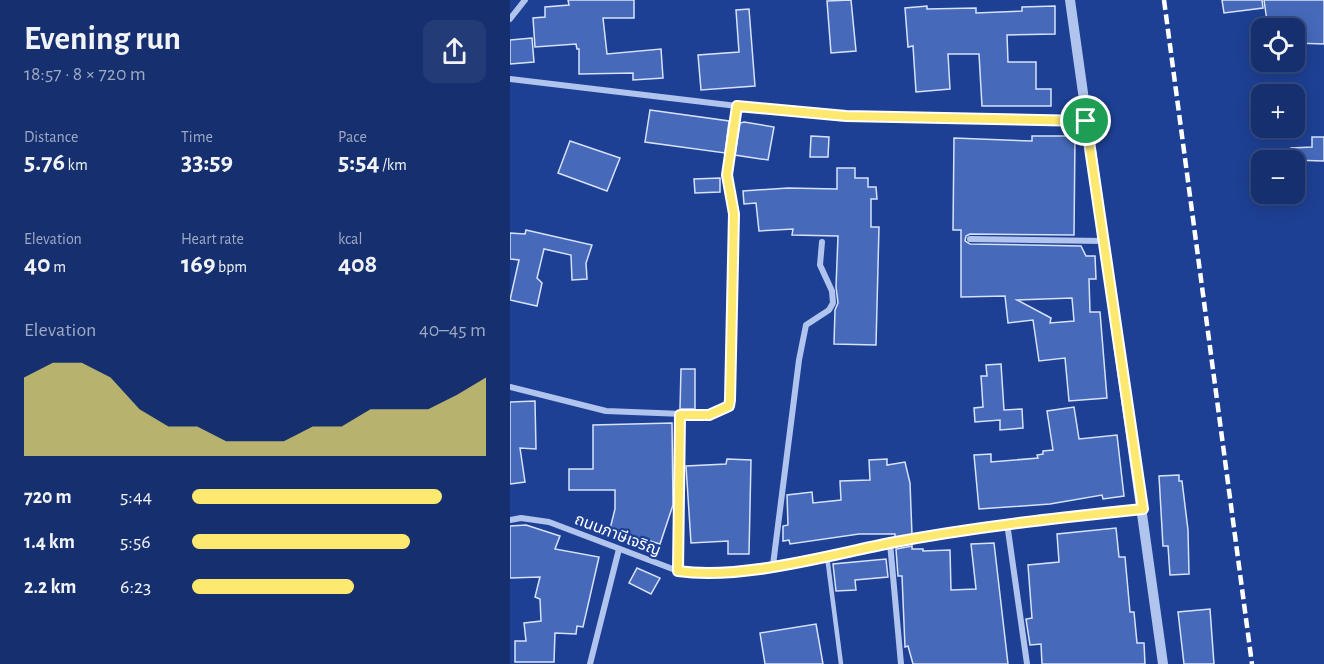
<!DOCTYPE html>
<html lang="en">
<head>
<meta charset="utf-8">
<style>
  :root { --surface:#16306f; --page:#233c77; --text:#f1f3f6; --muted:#9ea9c3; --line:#354b82; --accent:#fde970 }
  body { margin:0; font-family:"Alegreya Sans","Noto Sans Thai",sans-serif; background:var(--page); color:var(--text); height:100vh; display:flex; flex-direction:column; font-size:22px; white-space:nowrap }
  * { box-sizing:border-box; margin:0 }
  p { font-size:20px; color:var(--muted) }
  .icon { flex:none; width:33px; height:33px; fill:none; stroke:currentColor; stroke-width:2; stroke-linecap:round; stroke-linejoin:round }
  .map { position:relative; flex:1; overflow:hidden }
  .details { display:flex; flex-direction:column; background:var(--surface); width:510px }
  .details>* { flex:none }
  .fabs { position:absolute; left:741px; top:18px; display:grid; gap:12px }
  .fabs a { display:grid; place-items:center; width:54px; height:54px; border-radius:12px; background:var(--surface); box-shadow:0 3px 15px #0003,0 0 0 2px var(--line); font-size:30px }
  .pin { position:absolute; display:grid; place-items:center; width:51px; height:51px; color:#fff; margin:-26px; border:3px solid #fff; border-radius:50%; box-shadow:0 2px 6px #0007 }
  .round { display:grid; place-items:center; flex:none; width:63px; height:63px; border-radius:12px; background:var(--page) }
  .headline { display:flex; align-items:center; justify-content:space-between; height:102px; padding:0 24px }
  h1 { font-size:33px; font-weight:700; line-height:45px }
  .stats { display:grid; grid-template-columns:repeat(3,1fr); gap:9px; height:102px; padding:6px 24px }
  .stats div { display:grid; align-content:center }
  .stats b { font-size:26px; font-weight:700 }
  .stats small { font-size:16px; font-weight:400 }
  .stats p { font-size:16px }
  .chart { height:168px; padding:12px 24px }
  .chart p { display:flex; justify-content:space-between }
  .chart svg { width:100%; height:108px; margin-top:6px; fill:var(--accent); opacity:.7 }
  ul { padding:0 24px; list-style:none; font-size:20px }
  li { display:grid; grid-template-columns:96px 72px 1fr; align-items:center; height:45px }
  li i { height:15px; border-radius:8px; background:var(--accent) }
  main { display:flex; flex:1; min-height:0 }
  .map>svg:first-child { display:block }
  .building { fill:#4669ba; stroke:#d7e2fa; stroke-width:1.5; fill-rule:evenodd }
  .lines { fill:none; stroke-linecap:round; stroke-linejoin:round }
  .service { stroke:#b0c4ee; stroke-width:4.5 }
  .minor { stroke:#b0c4ee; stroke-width:6 }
  .tertiary { stroke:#b0c4ee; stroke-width:10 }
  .rail { stroke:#fff; stroke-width:4.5; stroke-dasharray:10 4.5; stroke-linecap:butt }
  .route-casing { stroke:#fff; stroke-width:12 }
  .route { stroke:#fde970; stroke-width:8 }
  .labels { text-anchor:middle; stroke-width:4.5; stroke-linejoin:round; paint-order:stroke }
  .street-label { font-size:16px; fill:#fff; stroke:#1e4094 }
</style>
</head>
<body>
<main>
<section class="details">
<div class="headline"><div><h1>Evening run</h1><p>18:57 · 8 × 720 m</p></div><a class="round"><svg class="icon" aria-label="share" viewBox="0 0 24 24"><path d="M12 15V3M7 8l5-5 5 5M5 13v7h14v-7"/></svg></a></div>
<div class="stats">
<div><p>Distance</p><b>5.76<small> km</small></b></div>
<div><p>Time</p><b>33:59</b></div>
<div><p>Pace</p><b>5:54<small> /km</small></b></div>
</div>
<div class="stats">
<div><p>Elevation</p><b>40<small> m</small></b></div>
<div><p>Heart rate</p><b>169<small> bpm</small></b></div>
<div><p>kcal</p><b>408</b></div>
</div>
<div class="chart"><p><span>Elevation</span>40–45 m</p>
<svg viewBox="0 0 160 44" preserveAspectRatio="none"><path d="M0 44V12L10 6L20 6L30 12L40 25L50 32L60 32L70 38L80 38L90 38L100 32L110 32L120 25L130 25L140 25L150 19L160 12V44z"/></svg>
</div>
<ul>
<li><b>720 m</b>5:44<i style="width:85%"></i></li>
<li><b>1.4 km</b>5:56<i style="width:74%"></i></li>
<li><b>2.2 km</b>6:23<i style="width:55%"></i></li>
</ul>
</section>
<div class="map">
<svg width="814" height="664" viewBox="0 0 814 664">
  <rect width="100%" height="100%" fill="#1e4094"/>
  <!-- building -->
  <g class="building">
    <polygon points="58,0 124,0 124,18 93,18 97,54 151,49 153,78 123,80 123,73 69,74 69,49 67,49 66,44 25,47 23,18 35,17 35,7 59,5"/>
    <polygon points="341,0 346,51 321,53 317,1"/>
    <polygon points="712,0 752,0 753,8 714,13"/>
    <polygon points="754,0 814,0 814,44 784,43 784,28 758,28"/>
    <polygon points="417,6 417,9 466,8 466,13 512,11 512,7 545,6 545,34 497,35 498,62 526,62 526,89 541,89 541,106 472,106 469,54 438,54 440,89 406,92 403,46 398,47 395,8"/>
    <polygon points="239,9 245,86 191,90 188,55 229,52 226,10"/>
    <polygon points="22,38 24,62 0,64 0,40"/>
    <polygon points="140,110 219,121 215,153 135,142"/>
    <polygon points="234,122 264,127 258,160 225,155 230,123"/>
    <polygon points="301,136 319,137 318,157 300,157"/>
    <path d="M 522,136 L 565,136 L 564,235 L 460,234 L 456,236 L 455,241 L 460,244 L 571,246 L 576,256 L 585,256 L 586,279 L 579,279 L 580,312 L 590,312 L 597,398 L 559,401 L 555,358 L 529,361 L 523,320 L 498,323 L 495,296 L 451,297 L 451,230 L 443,230 L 444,138 L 522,141 ZM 562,298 L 564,321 L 540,323 L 541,318 L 507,300 Z"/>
    <polygon points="802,137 814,137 814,161 781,160 781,148 802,147"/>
    <polygon points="60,141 110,158 97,191 48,173"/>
    <polygon points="327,168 345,168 345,178 358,178 358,187 366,187 367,199 361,199 361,227 369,227 366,345 324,344 325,310 328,303 326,287 328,236 282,235 283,229 249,231 246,203 234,204 233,191 278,188 327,189"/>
    <polygon points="210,178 210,192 185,193 184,179"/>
    <polygon points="16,230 82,245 76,263 77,279 62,280 61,255 34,249 27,278 32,283 27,306 0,300 9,260 0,259 0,233 15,234"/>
    <polygon points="491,364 494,410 512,409 513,428 490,430 490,420 465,422 464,408 473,407 471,376 477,376 476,365"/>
    <polygon points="171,369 185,369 185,409 170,409"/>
    <polygon points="25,401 26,449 10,448 15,482 0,484 0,402"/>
    <polygon points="564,407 569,439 607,435 614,496 593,499 592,495 540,504 469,509 464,455 481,454 481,462 528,458 527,455 533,454 533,451 543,450 537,411"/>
    <polygon points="162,423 163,505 150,544 100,529 105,509 105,490 59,490 59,469 83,469 83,425"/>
    <polygon points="217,459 241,460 239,554 218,554 218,541 181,543 176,466 216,464"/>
    <polygon points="377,459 377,465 395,462 400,483 402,535 385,538 385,534 349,534 280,544 279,540 273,541 273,526 278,525 277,495 302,492 303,503 331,500 330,481 360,480 359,460"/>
    <polygon points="669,475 669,481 672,481 678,530 679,574 660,575 658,546 653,546 649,476"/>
    <polygon points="16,525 50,536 45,549 89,557 73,627 67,626 66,634 45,633 44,662 5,662 5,641 16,641 14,623 31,621 30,599 25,597 30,577 0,578 0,526"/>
    <polygon points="606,528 609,557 615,557 620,612 624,612 627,643 634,643 635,664 532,664 531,644 520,645 516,619 522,618 518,565 549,562 547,534"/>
    <polygon points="484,543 498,664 403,664 398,646 395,647 392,576 388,576 386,549 402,546 402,549 413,549 413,551 440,550 441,590 466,589 461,544"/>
    <polygon points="376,559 378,577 345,580 346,590 326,591 323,564"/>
    <polygon points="127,568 150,578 141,594 119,583"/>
    <polygon points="700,609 704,664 674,664 668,612"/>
    <polygon points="306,624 313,664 255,664 250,633"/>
  </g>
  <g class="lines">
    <!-- service -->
    <polyline class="service" points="317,556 331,664"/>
    <!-- minor -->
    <g class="minor">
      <polyline points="0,19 15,0"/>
      <polyline points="0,79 227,106 336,116 576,121"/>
      <polyline points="460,239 593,241"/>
      <polyline points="0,387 96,411 199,415 212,411 219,406 224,214 217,175 227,106"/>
      <polyline points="0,520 11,518 39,522 168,571 195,575 317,556 497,523 632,509"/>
      <polyline points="497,523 517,664"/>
      <polyline points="380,543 391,664"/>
      <polyline points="263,565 289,360 296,325 319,310 323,303 322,291 310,265 312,242"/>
      <polyline points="168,571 169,415"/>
      <polyline points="80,664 109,549"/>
    </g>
    <!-- tertiary -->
    <polyline class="tertiary" points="560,0 653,664"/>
    <!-- rail -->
    <polyline class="rail" points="654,0 742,664"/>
  </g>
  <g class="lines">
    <!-- route casing -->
    <g class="route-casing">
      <path id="route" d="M 227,106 L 336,116 L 576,121 L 633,509 C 547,518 464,527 380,543 C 315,556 232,580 168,571 L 170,415 L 199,415 L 219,406 L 220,400 L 224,214 L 217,175 Z"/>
    </g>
    <!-- route -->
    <use href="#route" class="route"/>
  </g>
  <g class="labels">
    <!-- street labels -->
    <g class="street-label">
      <text transform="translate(108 534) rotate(21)" y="6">ถนนภาษีเจริญ</text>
    </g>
  </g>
</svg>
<div class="fabs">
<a><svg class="icon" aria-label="locate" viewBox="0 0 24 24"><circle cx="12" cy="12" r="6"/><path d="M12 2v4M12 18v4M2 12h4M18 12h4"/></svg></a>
<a>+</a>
<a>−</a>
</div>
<div class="pin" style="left:576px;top:121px;background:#1e9e55"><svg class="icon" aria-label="arrive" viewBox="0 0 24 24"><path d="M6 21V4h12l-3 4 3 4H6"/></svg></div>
</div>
</main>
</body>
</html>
